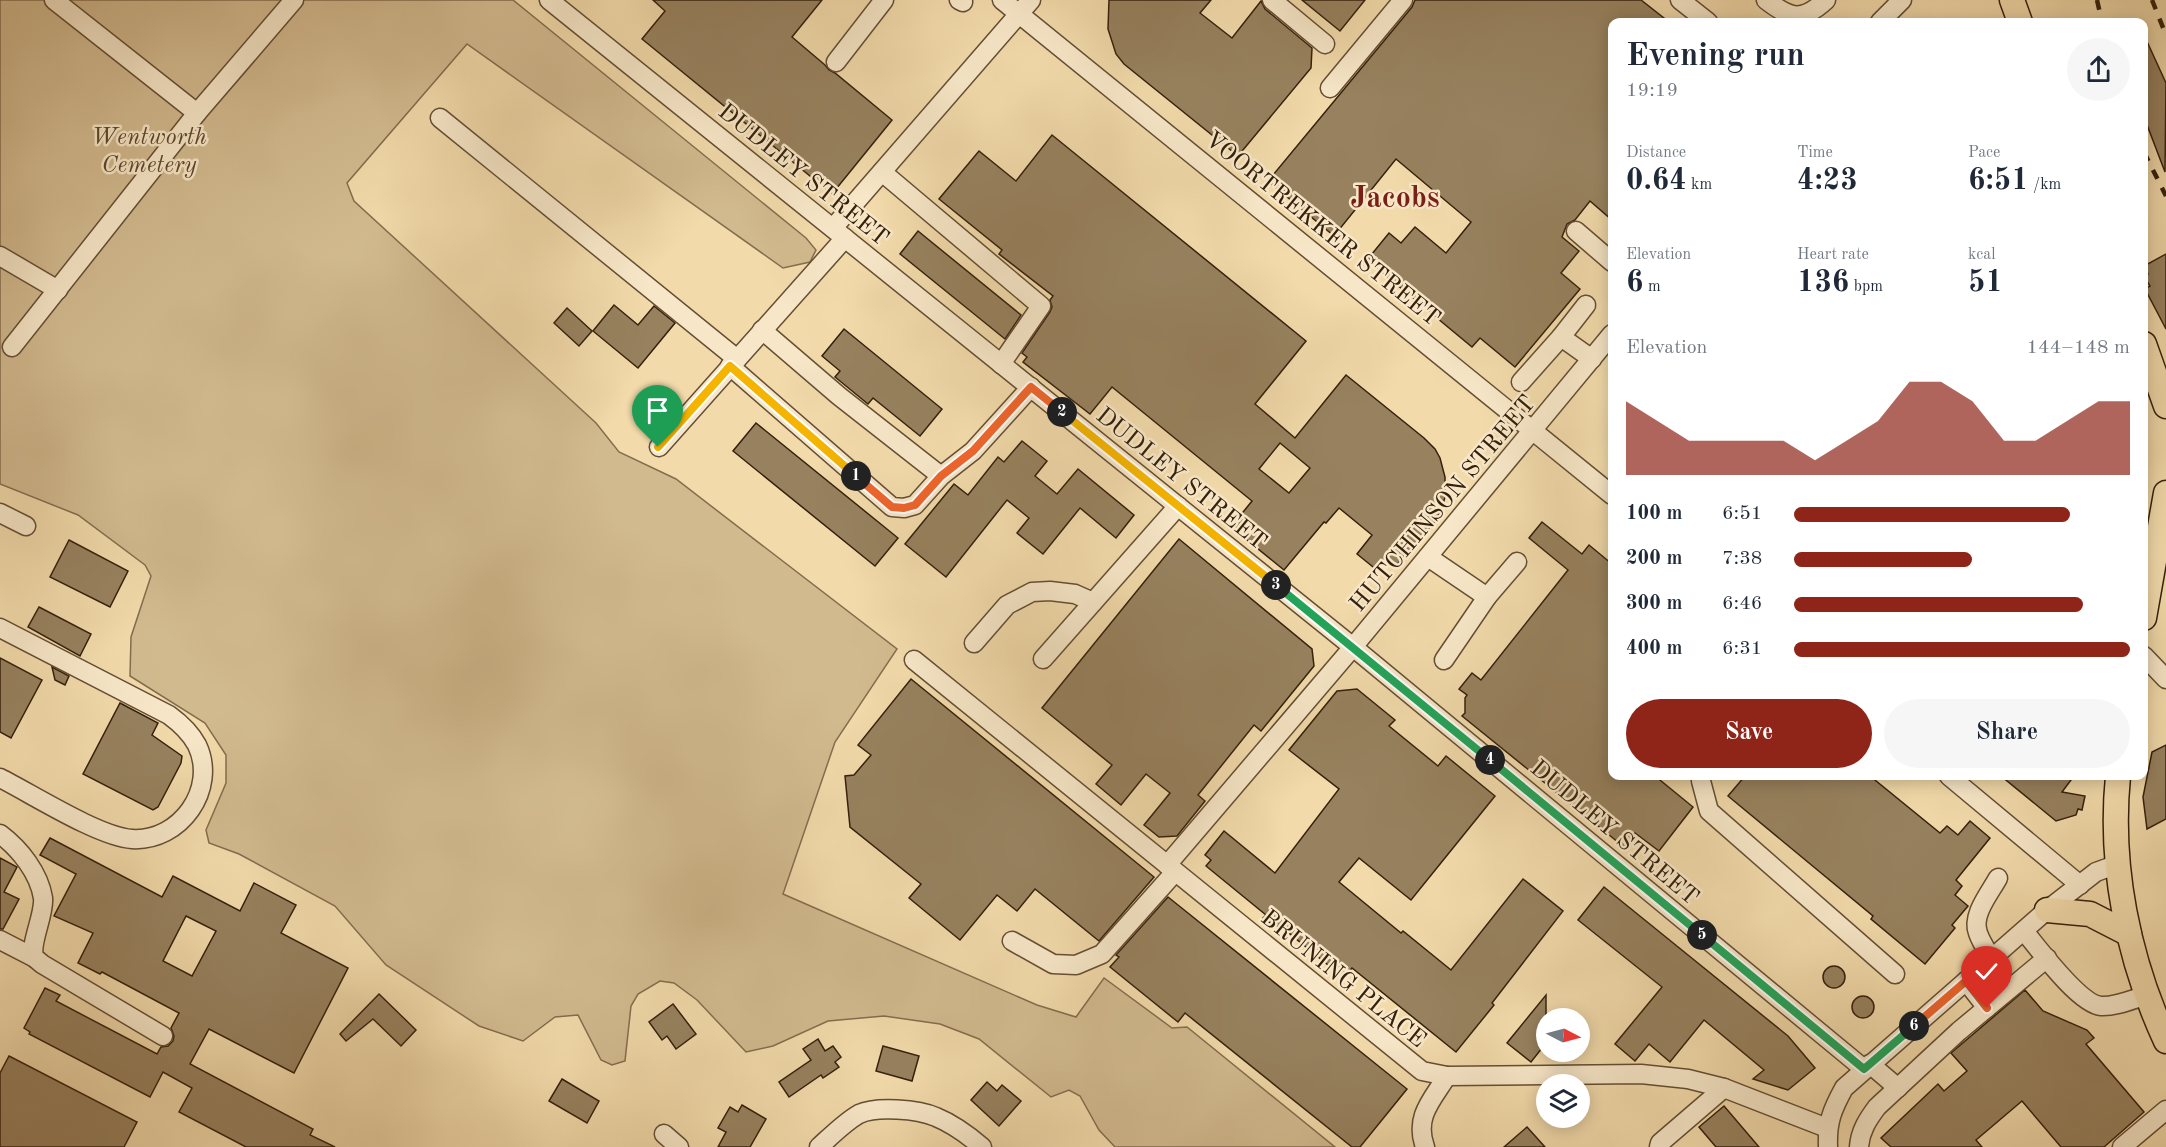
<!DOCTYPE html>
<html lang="en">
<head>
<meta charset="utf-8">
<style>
  :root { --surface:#fff; --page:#f6f6f7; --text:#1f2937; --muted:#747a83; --accent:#8f2418 }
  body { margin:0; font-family:"Old Standard TT",serif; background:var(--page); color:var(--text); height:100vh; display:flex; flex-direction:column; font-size:22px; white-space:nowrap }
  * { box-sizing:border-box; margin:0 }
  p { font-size:20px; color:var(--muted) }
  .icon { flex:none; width:33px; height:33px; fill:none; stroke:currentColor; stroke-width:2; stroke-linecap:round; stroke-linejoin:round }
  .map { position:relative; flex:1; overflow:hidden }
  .drawer { position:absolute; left:1608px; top:18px; width:540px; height:762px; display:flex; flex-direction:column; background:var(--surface); border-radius:12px; box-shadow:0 3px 15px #0003 }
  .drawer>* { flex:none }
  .needle { width:39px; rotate:96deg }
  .fabs { position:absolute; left:1536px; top:1008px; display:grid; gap:12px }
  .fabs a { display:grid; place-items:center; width:54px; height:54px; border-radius:50%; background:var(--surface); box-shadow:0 3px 15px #0003; font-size:30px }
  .pin { position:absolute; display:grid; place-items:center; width:51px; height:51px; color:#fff; margin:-62px -26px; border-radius:50% 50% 50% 0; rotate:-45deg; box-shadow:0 0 6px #0007 }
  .pin .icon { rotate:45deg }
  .km { position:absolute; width:30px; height:30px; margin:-15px; border-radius:50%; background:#222; color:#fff; font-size:16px; line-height:30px; text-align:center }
  .round { display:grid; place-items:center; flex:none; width:63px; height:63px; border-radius:32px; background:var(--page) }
  .head { display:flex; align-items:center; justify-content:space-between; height:102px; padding:0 18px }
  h1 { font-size:33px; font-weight:800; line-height:45px }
  .stats { display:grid; grid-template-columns:repeat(3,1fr); gap:9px; height:102px; padding:6px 18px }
  .stats div { display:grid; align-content:center }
  .stats b { font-size:30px; font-weight:800 }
  .stats small { font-size:16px; font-weight:400 }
  .stats p { font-size:16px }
  .chart { height:168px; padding:12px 18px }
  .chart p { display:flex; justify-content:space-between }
  .chart svg { width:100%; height:108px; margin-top:6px; fill:var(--accent); opacity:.7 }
  .primary-button { display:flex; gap:12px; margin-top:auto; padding:12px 18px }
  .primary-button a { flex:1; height:69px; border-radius:36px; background:var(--accent); color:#fff; font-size:24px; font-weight:800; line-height:69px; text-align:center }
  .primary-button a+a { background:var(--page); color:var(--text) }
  ul { padding:0 18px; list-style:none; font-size:20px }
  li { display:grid; grid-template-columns:96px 72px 1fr; align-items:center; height:45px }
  li i { height:15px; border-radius:8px; background:var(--accent) }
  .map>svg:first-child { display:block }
  .green { fill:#d2ba8f; stroke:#846d4e; stroke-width:1.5 }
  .building { fill:#97815e; stroke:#35200c; stroke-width:1.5; fill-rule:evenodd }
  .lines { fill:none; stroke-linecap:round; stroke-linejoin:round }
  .minor-casing { stroke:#644e34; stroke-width:21 }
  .major-casing { stroke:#35200c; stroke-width:27 }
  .minor { stroke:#f7e7c8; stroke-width:18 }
  .major { stroke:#f2daaa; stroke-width:24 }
  .rail { stroke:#35200c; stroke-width:4.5; stroke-dasharray:10 10; stroke-linecap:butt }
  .split-1-casing { stroke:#fff; stroke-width:12 }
  .split-2-casing { stroke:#fff; stroke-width:12 }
  .split-3-casing { stroke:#fff; stroke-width:12 }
  .split-4-casing { stroke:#fff; stroke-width:12 }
  .split-5-casing { stroke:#fff; stroke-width:12 }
  .split-6-casing { stroke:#fff; stroke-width:12 }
  .split-7-casing { stroke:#fff; stroke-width:12 }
  .split-1 { stroke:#f5b400; stroke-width:8 }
  .split-2 { stroke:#f0652b; stroke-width:8 }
  .split-3 { stroke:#f5b400; stroke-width:8 }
  .split-4 { stroke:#22a559; stroke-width:8 }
  .split-5 { stroke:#22a559; stroke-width:8 }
  .split-6 { stroke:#22a559; stroke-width:8 }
  .split-7 { stroke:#f0652b; stroke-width:8 }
  .labels { text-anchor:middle; stroke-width:5; stroke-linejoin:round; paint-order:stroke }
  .park-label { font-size:24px; font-style:italic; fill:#5c462d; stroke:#f7e7c8 }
  .street-label { font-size:24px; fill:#35200c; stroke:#f7e7c8 }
  .district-label { font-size:30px; font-weight:bold; fill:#7a1f14; stroke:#f7e7c8 }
</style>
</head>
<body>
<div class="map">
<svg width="2166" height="1147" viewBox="0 0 2166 1147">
  <rect width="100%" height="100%" fill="#f2daaa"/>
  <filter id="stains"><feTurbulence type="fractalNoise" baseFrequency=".00333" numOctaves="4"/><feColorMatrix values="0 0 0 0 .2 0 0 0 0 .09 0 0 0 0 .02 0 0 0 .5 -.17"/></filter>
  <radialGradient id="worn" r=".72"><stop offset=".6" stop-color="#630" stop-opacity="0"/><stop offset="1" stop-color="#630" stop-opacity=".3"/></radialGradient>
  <!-- green -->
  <polygon class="green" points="0,0 513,0 806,238 816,250 810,262 783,268 467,44 347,183 354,201 596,423 619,452 676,479 897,649 835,742 783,894 1037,1005 1076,1017 1104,978 1172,1028 1187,1027 1335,1147 1115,1147 1099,1130 1080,1096 1069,1090 1051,1097 979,1039 940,1024 884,1016 828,1021 773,1046 746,1052 697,1000 674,983 660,981 638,994 631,1006 625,1061 612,1065 601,1060 578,1015 555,1017 523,1041 479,1026 386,965 335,906 239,854 209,843 206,830 226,783 226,755 205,723 130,676 131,637 151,576 145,565 78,515 0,484"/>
  <!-- building -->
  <g class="building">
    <polygon points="653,0 822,0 792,37 825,65 829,70 835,73 892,120 832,194 642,39 665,11"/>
    <polygon points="1109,0 1211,0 1200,13 1232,38 1261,1 1265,9 1312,48 1311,68 1238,156 1124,64 1116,54 1108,29"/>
    <polygon points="1302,0 1365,0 1340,31"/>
    <polygon points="1415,0 1641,0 1669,22 1612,22 1612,220 1590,201 1575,220 1567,224 1562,237 1579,251 1561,273 1580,289 1515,367 1480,338 1472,347 1367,260 1389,233 1401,243 1415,227 1446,253 1471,222 1396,159 1334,236 1268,181 1412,7"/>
    <polygon points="2144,35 2166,83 2165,172 2144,117"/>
    <path d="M 1052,135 L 1306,341 L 1255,404 L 1295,438 L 1346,375 L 1424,438 L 1435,449 L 1440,458 L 1445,477 L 1445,497 L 1442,508 L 1437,519 L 1394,568 L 1386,561 L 1378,571 L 1357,554 L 1372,535 L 1339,508 L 1326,523 L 1324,522 L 1284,570 L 1231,527 L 1252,501 L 1112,387 L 1090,414 L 1023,362 L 1027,357 L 1022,353 L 1050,312 L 1052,307 L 1050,300 L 1053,296 L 999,254 L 1002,250 L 939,199 L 979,151 L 1016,181 ZM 1280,443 L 1310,468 L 1289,493 L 1259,469 Z"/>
    <polygon points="918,231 1021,315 1005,339 900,254"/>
    <polygon points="2166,254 2166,329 2145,289 2150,286 2144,276 2148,274 2144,266"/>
    <polygon points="614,305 638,325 654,306 675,323 638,368 593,331"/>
    <polygon points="567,308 592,331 579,346 554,323"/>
    <polygon points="844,329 942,409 920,436 873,398 868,404 835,377 840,371 822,356"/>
    <polygon points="756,423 898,538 875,566 733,451"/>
    <polygon points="1022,441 1047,461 1035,476 1057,494 1078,469 1134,515 1116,538 1080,508 1043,554 1017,533 1029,518 1007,500 946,577 905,544 954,484 968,495 998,457 1004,462"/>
    <polygon points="1542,522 1582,554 1589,545 1612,564 1612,776 1655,776 1693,807 1659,851 1635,833 1624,847 1462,716 1465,713 1465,698 1467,695 1459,689 1472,673 1481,680 1568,570 1529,538"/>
    <polygon points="1179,539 1312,649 1314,666 1261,731 1254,725 1198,795 1205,801 1177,836 1159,837 1144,825 1170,793 1146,774 1121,805 1096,784 1112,765 1042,708"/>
    <polygon points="69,540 128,571 110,607 50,577"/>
    <polygon points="39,607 91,634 80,656 28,627"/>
    <polygon points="0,658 42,680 11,738 0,732"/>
    <polygon points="52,667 69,676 65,685 55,680"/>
    <polygon points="911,679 1154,877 1099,941 1035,889 1017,911 997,895 960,940 909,898 921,884 850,827 845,776 854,775 871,755 858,745"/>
    <polygon points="1357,689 1395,720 1389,726 1438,766 1446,756 1495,796 1411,900 1359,858 1339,882 1401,933 1403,931 1451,970 1523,879 1563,911 1492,1003 1494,1005 1456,1052 1352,968 1344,978 1285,930 1262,919 1266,915 1206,866 1211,860 1205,855 1224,831 1275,873 1339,789 1289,750 1337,691"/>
    <polygon points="120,703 158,723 152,735 182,756 181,763 158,807 153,810 83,774"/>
    <polygon points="2166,745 2166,819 2147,829 2143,797 2152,752"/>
    <polygon points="1745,776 1870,776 1940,833 1947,826 1958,835 1970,821 1990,838 1956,880 1962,886 1955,895 1968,906 1952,925 1955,928 1925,964 1871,919 1873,916 1728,796"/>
    <polygon points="2001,776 2074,776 2062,792 2085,796 2082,810 2078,809 2076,815 2056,821"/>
    <path d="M 50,838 L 162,897 L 173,876 L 240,911 L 254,883 L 296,905 L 281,933 L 348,968 L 294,1073 L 209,1029 L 190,1064 L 313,1129 L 310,1135 L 335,1147 L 246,1147 L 179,1112 L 192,1088 L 163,1072 L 150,1097 L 29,1034 L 30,1032 L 24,1028 L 45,988 L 60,995 L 56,1001 L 157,1054 L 161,1047 L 168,1046 L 173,1041 L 174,1036 L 171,1028 L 179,1013 L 102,972 L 100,974 L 78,963 L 93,933 L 54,916 L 76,874 L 40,855 ZM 186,916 L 216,931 L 192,976 L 163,961 Z"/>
    <polygon points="0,858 17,867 4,892 19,899 3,929 0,929"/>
    <polygon points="1604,887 1788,1036 1815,1068 1788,1090 1753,1079 1764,1070 1704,1020 1670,1062 1649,1044 1635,1061 1615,1044 1662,987 1578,920"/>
    <polygon points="1168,897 1407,1089 1360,1147 1352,1147 1185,1013 1178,1022 1110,967 1119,957 1116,955"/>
    <circle cx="1834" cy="977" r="11"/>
    <polygon points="2025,990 2043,1011 2087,1030 2094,1038 2086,1044 2144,1112 2104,1147 2061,1147 2022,1101 1976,1140 1982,1147 1891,1147 1881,1138 1938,1084 1944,1091 1967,1071 1951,1053"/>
    <polygon points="379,994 416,1030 401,1046 373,1019 346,1041 340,1034"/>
    <polygon points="1546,995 1546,1043 1531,1062 1507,1043"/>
    <circle cx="1863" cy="1007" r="11"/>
    <polygon points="673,1004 696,1034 676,1049 667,1036 662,1040 649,1022"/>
    <polygon points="818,1039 825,1051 833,1046 841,1057 835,1062 839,1067 823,1078 821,1075 789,1097 779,1082 811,1060 803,1049"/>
    <polygon points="883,1046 919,1056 912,1081 876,1071"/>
    <polygon points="9,1056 137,1122 124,1147 0,1147 0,1073"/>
    <polygon points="562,1079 599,1101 587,1123 549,1101"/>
    <polygon points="987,1082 997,1091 1002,1085 1021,1101 999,1126 971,1100"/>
    <polygon points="742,1105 766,1119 750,1147 718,1147 726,1132 718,1128 730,1107 738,1112"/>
    <polygon points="1724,1106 1759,1147 1716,1147 1699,1127"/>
    <polygon points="1527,1127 1545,1147 1504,1147"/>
  </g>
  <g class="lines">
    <!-- minor casing -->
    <g class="minor-casing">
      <g id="minor">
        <polyline points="54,0 197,113"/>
        <polyline points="549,0 1353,647 1864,1069"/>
        <polyline points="959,0 963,2"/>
        <polyline points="1002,0 1612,495"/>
        <polyline points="1272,0 1325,44"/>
        <polyline points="1680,0 1708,22"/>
        <path d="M 1766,0 C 1791,19 1802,22 1826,0"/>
        <polyline points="1880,22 1902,0"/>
        <polyline points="836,62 884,0"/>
        <polyline points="1330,88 1403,0"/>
        <polyline points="440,118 737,359"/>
        <polyline points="882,172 1041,306 1001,364"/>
        <polyline points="833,228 1031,0"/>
        <polyline points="1576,231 1612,262"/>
        <polyline points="0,256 58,290"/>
        <polyline points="1586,305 1561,337 1592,359"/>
        <polyline points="762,330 839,396 941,476"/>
        <polyline points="12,347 197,113 294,0"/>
        <polyline points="730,366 892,507 904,508 915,505 941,476 973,451 1031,387"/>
        <polyline points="1521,382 1561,337"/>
        <polyline points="659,447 845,238"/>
        <polyline points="0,513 26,526"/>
        <polyline points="1428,557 1487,597 1517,562"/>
        <path d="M 0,628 L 169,715 C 180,723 190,732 197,745 C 218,789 180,842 132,839 C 99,837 32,794 0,778"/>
        <polyline points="974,643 1007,605 1032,592 1050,591 1075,594 1093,602"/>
        <polyline points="2144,656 2166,679"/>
        <polyline points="1043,659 1178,506"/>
        <polyline points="914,660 1422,1071 1447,1076 1641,1074 1688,1079 1724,1088 1827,1128"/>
        <polyline points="1444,660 1487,597"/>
        <polyline points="1701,776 1701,781 1709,811 1895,974"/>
        <polyline points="1949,776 2080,885"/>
        <path d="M 0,834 C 20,849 39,873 43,898 C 45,915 28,946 35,958 C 37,960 40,962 42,964 L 163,1036"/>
        <polyline points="1167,865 1353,647 1612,334"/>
        <path d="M 2024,931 C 2039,949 2079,1004 2101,1006 C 2115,1007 2133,999 2147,995"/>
        <polyline points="0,940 35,958"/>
        <polyline points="1012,941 1053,964 1076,965 1102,954 1175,872"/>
        <path d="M 1992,959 C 1987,951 1981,942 1978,933 C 1971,915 1990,893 1998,878"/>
        <polyline points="1966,981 1987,1008"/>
        <polyline points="1870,1064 1898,1088"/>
        <polyline points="664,1134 679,1147"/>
        <path d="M 819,1147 C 831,1136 845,1122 859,1114 C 876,1106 918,1109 936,1117 C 953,1124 968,1135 982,1147"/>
        <path d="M 1425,1147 C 1414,1117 1432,1100 1447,1076"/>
        <polyline points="1659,1147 1660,1143 1724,1088"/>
        <path d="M 1828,1147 C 1827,1122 1832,1110 1844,1088 L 2047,910 L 2096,872 L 2118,864"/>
        <path d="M 1859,1147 C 1860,1131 1868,1119 1877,1107 L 1959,1031 L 2047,958"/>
        <polyline points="2122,1147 2166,1110"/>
      </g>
    </g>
    <!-- major casing -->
    <g class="major-casing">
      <g id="major">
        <polyline points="2012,0 2020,22"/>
        <polyline points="2144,344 2166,406"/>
        <polyline points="2144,618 2166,493"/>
        <path d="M 2118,776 C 2109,866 2128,959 2166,1041"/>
        <polyline points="2047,910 2090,914 2129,934"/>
      </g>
    </g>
    <!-- minor -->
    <use href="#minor" class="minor"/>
    <!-- major -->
    <use href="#major" class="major"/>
    <!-- rail -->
    <g class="rail">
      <polyline points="2097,0 2102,22"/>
      <polyline points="2152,0 2166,35"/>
      <polyline points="2144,152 2166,196"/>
    </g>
  </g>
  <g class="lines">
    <!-- split-1 casing -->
    <g class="split-1-casing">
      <polyline id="split-1" points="658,447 730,366 856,476"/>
    </g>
    <!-- split-2 casing -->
    <g class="split-2-casing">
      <polyline id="split-2" points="856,476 892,507 904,508 915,505 941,476 973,451 1031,387 1062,412"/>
    </g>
    <!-- split-3 casing -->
    <g class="split-3-casing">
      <polyline id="split-3" points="1062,412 1276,585"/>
    </g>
    <!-- split-4 casing -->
    <g class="split-4-casing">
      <polyline id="split-4" points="1276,585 1490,760"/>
    </g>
    <!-- split-5 casing -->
    <g class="split-5-casing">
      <polyline id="split-5" points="1490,760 1702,935"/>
    </g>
    <!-- split-6 casing -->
    <g class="split-6-casing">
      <polyline id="split-6" points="1702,935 1864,1069 1914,1026"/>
    </g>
    <!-- split-7 casing -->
    <g class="split-7-casing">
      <polyline id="split-7" points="1914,1026 1966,981 1987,1008"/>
    </g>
    <!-- split-1 -->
    <use href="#split-1" class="split-1"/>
    <!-- split-2 -->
    <use href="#split-2" class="split-2"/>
    <!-- split-3 -->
    <use href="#split-3" class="split-3"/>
    <!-- split-4 -->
    <use href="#split-4" class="split-4"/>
    <!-- split-5 -->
    <use href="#split-5" class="split-5"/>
    <!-- split-6 -->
    <use href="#split-6" class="split-6"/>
    <!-- split-7 -->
    <use href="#split-7" class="split-7"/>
  </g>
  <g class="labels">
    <!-- park labels -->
    <g class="park-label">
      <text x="149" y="144">Wentworth<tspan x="149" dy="28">Cemetery</tspan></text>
    </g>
    <!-- street labels -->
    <g class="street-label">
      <text transform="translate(804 174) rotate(39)" y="8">DUDLEY STREET</text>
      <text transform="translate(1323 228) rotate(39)" y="8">VOORTREKKER STREET</text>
      <text transform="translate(1182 478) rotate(39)" y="8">DUDLEY STREET</text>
      <text transform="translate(1442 503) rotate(-50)" y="8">HUTCHINSON STREET</text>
      <text transform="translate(1615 832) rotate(40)" y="8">DUDLEY STREET</text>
      <text transform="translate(1344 978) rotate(39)" y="8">BRUNING PLACE</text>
    </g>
    <!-- district labels -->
    <g class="district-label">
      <text x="1395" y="207">Jacobs</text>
    </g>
  </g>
  <rect width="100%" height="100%" filter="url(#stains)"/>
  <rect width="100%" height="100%" fill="url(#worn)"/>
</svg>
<div class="fabs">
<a><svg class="needle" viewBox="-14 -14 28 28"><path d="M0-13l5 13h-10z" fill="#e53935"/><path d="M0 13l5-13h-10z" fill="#747a83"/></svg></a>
<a><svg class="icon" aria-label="layers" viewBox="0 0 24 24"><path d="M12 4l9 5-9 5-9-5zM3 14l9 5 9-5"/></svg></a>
</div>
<div class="pin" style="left:658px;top:447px;background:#1e9e55"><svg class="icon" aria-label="arrive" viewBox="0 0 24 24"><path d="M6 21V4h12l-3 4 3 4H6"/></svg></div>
<div class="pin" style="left:1987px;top:1008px;background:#d93025"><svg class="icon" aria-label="check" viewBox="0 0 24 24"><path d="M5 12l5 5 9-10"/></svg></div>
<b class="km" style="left:856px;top:476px">1</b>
<b class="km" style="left:1062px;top:412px">2</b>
<b class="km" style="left:1276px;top:585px">3</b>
<b class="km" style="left:1490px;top:760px">4</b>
<b class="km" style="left:1702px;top:935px">5</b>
<b class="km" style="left:1914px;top:1026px">6</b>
<section class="drawer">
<div class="head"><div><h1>Evening run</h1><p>19:19</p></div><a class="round"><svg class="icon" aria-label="share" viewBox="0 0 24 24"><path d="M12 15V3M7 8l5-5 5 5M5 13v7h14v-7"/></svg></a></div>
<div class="stats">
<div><p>Distance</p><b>0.64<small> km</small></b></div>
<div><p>Time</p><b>4:23</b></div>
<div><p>Pace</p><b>6:51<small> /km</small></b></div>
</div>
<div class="stats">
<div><p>Elevation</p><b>6<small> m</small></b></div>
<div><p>Heart rate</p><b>136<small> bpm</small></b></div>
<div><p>kcal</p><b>51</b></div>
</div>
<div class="chart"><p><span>Elevation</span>144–148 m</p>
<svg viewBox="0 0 160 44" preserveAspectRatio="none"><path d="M0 44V14L10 22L20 30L30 30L40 30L50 30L60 38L70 30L80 22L90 6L100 6L110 14L120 30L130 30L140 22L150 14L160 14V44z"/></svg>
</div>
<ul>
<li><b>100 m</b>6:51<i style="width:82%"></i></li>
<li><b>200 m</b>7:38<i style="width:53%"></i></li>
<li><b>300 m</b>6:46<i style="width:86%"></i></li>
<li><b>400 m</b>6:31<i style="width:100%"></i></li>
</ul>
<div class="primary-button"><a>Save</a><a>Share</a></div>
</section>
</div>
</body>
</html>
